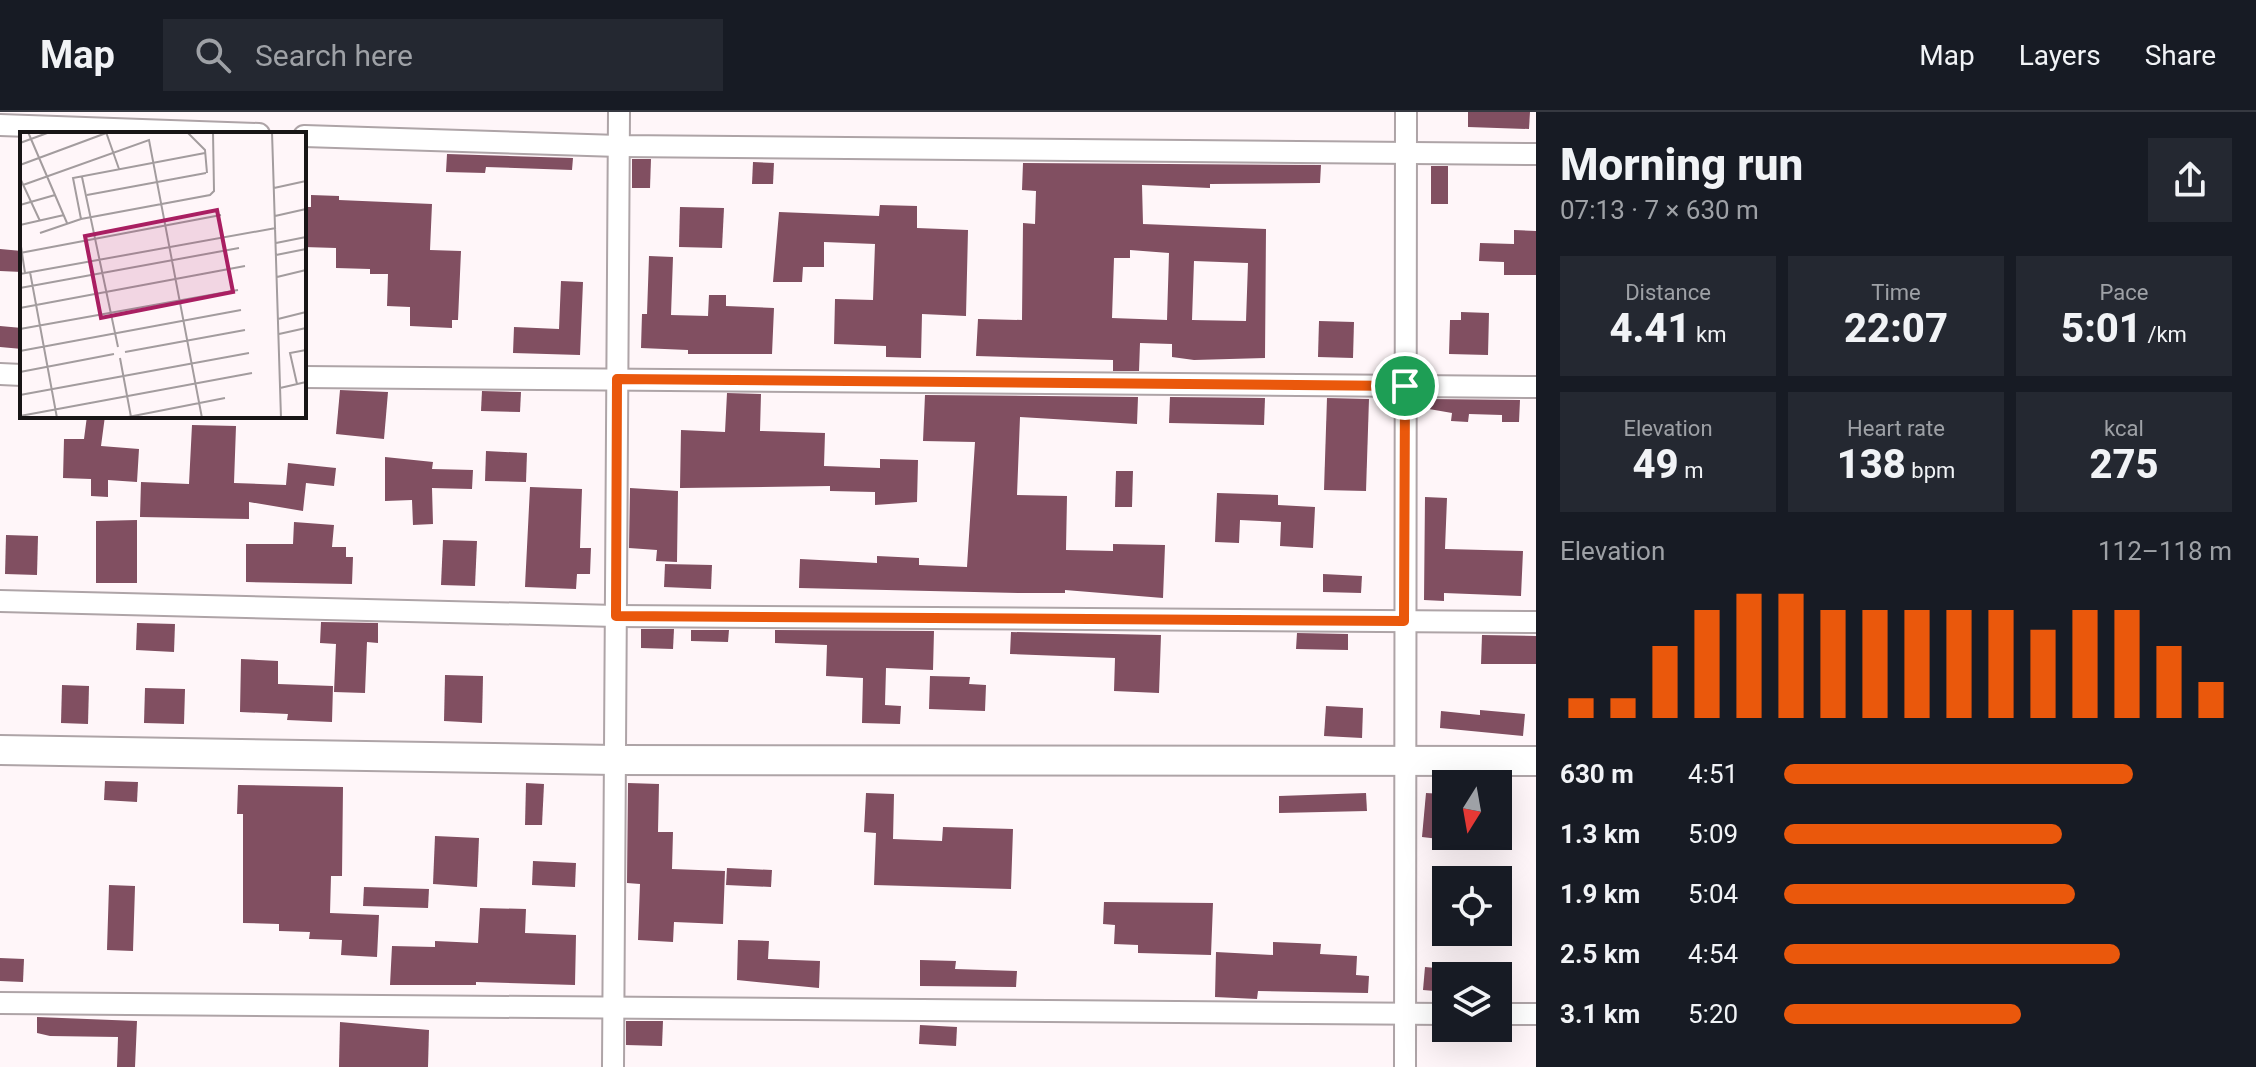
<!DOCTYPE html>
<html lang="en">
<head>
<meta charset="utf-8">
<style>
  :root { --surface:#171b24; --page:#242831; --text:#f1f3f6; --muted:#9ea1a6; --line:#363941; --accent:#ea580c }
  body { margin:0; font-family:Roboto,sans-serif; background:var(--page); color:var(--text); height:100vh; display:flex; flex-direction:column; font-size:30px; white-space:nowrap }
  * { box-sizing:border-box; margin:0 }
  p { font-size:26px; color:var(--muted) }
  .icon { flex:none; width:44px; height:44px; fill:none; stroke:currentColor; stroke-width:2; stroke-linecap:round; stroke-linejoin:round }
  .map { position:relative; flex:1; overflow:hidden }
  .side { display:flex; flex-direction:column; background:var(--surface); width:720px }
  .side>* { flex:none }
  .needle { width:52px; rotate:191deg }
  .controls { position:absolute; left:1432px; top:658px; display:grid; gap:16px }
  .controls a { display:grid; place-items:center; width:80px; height:80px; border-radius:0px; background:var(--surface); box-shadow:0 8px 32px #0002; font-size:40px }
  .pin { position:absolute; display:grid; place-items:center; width:68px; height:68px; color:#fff; margin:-34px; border:4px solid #fff; border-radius:50%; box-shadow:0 2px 8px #0007 }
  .round { display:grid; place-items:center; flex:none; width:84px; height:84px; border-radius:0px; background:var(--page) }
  .summary { display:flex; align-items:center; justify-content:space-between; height:136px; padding:0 24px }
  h1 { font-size:44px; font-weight:800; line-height:60px }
  .figures { display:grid; grid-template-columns:repeat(3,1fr); gap:12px; height:136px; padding:8px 24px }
  .figures div { display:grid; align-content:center; border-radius:0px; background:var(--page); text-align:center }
  .figures b { font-size:40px; font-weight:800 }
  .figures small { font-size:22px; font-weight:400 }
  .figures p { font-size:22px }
  .chart { height:224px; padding:16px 24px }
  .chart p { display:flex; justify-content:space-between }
  .chart svg { width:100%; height:144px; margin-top:8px; stroke:var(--accent); stroke-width:6 }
  ul { padding:0 24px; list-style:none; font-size:26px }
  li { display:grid; grid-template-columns:128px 96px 1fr; align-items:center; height:60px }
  li i { height:20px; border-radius:10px; background:var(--accent) }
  header { display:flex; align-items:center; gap:48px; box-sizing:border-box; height:112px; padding:0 40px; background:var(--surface); border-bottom:2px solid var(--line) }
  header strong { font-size:38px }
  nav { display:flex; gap:44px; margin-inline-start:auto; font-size:28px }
  .search { width:560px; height:72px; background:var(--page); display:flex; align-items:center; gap:20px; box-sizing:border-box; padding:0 28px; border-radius:0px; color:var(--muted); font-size:30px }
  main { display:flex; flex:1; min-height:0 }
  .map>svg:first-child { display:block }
  .building { fill:#814f61; fill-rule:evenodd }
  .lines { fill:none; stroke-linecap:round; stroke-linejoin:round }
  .street-casing { stroke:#aea4a7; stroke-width:24 }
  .secondary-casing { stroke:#aea4a7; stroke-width:32 }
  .street { stroke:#fff; stroke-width:20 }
  .secondary { stroke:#fff; stroke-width:28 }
  .route-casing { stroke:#fff; stroke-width:16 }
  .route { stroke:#ea580c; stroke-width:10 }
  .inset-road { fill:none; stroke:#a39c9e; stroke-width:2 }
  .view { fill:#a91f62; fill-opacity:0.15; stroke:#a91f62; stroke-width:4 }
  .inset-edge { fill:none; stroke:#181516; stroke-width:4 }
</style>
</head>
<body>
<header>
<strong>Map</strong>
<div class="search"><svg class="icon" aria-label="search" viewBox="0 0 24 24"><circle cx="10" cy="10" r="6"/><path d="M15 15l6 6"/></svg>Search here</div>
<nav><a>Map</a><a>Layers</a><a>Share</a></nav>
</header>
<main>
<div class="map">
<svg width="1536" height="955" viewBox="0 0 1536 955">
  <rect width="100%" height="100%" fill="#fff6f9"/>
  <!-- building -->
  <g class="building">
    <polygon points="1468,0 1530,0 1529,17 1468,15"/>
    <polygon points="447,42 573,46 572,58 486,55 485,61 446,60"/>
    <polygon points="632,47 651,47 650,76 632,76"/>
    <polygon points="753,50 774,51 773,72 752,72"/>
    <path d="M 1023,51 L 1321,53 L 1320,71 L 1210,72 L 1210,76 L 1142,73 L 1143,112 L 1266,117 L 1265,246 L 1194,248 L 1172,245 L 1172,232 L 1140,231 L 1139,259 L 1113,259 L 1113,248 L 976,244 L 978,207 L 1022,208 L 1023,111 L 1035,112 L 1036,79 L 1022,78 ZM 1130,138 L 1169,141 L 1167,208 L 1112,206 L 1114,146 L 1130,146 ZM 1194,149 L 1248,151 L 1246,209 L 1192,208 Z"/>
    <rect x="1431" y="54" width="17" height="38"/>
    <polygon points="311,83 339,84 339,88 432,92 430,138 461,139 458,208 452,208 452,216 410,214 410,195 387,194 388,162 370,162 370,157 336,156 336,136 304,135 304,95 311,95"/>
    <polygon points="880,93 917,94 917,116 968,118 966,204 922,202 921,246 886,245 886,234 834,232 835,187 873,188 875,132 824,130 824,155 803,155 802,170 773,170 779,100 879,104"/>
    <polygon points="680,95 724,96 722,136 679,135"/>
    <polygon points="1514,118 1536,119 1536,163 1504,163 1504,150 1479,149 1480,131 1514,132"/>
    <polygon points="0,137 22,139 22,160 0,159"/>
    <polygon points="649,144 673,145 671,203 708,204 709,183 726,183 726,194 774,196 772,242 688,242 688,238 641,236 642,202 647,202"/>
    <polygon points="561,169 583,170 580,243 513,241 514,215 559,217"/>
    <polygon points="1461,200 1489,201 1488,243 1449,242 1450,208 1461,208"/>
    <polygon points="1319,209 1354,210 1353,246 1318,245"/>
    <polygon points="0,214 22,216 22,237 0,235"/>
    <polygon points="340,278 388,280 384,327 336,322"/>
    <polygon points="482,279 521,280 520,300 481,299"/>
    <polygon points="727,281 761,282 760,319 825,321 824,354 880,356 880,347 918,348 917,390 875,393 875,380 830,379 830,374 680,376 681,318 725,320"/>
    <polygon points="925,283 1138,285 1137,312 1020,305 1017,383 1067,384 1066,438 1113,439 1113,432 1165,433 1163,486 1065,478 1065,481 1018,481 799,476 800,447 877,451 877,444 919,446 919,453 967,455 975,330 923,329"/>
    <polygon points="1170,285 1265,286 1264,313 1169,311"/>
    <polygon points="1327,286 1369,287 1366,379 1324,378"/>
    <polygon points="1430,287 1520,288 1519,310 1502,310 1502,303 1469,302 1468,310 1451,309 1452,301 1429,297"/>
    <polygon points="87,304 105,304 101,334 139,337 137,370 108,368 108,385 91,384 91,367 63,366 64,327 84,327"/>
    <polygon points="192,313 236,314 234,371 286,373 288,351 336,356 334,374 306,371 303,399 249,390 249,407 140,405 141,370 189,372"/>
    <polygon points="486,339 527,341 526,370 485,369"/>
    <polygon points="385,345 433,350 432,357 473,358 472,377 432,376 433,412 413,413 412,388 385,389"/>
    <polygon points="1116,359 1133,359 1132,395 1115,395"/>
    <polygon points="530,375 582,377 580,436 591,436 590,462 577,462 576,477 525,475"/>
    <polygon points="630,376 678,379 677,450 656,449 657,438 629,436"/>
    <polygon points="1217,381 1278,383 1278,393 1315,395 1313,436 1280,434 1281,410 1240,408 1239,431 1215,430"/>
    <polygon points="1425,385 1447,386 1445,437 1523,439 1521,484 1444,481 1444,489 1424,488"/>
    <polygon points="137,408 137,471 96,471 96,409"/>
    <polygon points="294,410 334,413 332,435 346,435 346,445 353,445 352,472 246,470 246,432 293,432"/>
    <polygon points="6,423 38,424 37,463 5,462"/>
    <polygon points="443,428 477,429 475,474 441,473"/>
    <polygon points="665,452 712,453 711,477 664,475"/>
    <polygon points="1323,462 1362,464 1361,481 1323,480"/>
    <polygon points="321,510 378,511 378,531 367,530 365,581 334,580 336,532 320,531"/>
    <polygon points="137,511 175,512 174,540 136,538"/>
    <polygon points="641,517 674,517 673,537 641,536"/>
    <polygon points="691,518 729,518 728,530 691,529"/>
    <polygon points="775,518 934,519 933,558 886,556 885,593 901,594 900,612 862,611 863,566 826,564 827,533 775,531"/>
    <polygon points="1011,520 1161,523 1159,581 1114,579 1115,546 1010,542"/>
    <polygon points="1297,521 1348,522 1348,538 1296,537"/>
    <polygon points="1482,523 1536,524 1536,552 1481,552"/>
    <polygon points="241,547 278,549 278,572 333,574 332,610 287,608 288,602 240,600"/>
    <polygon points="445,563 483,564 482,611 444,609"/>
    <polygon points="930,564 970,565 969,572 986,573 985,599 929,597"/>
    <polygon points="62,573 89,574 88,612 61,611"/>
    <polygon points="145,576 185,577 184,612 144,611"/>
    <polygon points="1326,594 1363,596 1362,626 1324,624"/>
    <polygon points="1480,598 1525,602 1523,624 1440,616 1441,599 1480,603"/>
    <polygon points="105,669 138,670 137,690 104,688"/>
    <polygon points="526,671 544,672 542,713 525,713"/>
    <polygon points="628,671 659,672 658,720 673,720 672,757 725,759 723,812 674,810 673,830 638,828 640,772 627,771"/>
    <polygon points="238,673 343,675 342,764 331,764 330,801 379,803 377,845 341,843 342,828 309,827 310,820 279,819 279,812 243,811 243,702 237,702"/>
    <polygon points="866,681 894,682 893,727 942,729 943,715 1013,717 1011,777 874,773 876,721 864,720"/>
    <polygon points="1366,681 1367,699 1279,701 1279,684"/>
    <polygon points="1426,681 1443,682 1439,727 1422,725"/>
    <polygon points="435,724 479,726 477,775 433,772"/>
    <polygon points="533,749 576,751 575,775 532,773"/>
    <polygon points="727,756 772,758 771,775 726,773"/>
    <polygon points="109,773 135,774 133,839 107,838"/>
    <polygon points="364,775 429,777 428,796 363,794"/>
    <polygon points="1104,790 1213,791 1211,843 1138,841 1138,833 1114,832 1115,813 1103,812"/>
    <polygon points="480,796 526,797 525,821 576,823 575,873 476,870 476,873 390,873 392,834 435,835 435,829 478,831"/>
    <polygon points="738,828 769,829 768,847 820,849 819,876 737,868"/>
    <polygon points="1273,830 1321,832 1320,842 1357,844 1356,863 1369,864 1368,881 1258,879 1257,887 1215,885 1216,840 1273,843"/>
    <polygon points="0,846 24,847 23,870 0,869"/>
    <polygon points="920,848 956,849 955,857 1017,859 1016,875 920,874"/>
    <polygon points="1425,855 1446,857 1446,880 1423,878"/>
    <polygon points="37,905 137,909 135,955 117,955 118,925 50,924 37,921"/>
    <polygon points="663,909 662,934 626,933 626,909"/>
    <polygon points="340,910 429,918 428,955 339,955"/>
    <polygon points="920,913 957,915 956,934 919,932"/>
  </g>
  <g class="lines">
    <!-- street casing -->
    <g class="street-casing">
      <g id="street">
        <polyline points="0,13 259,22"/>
        <polyline points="304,24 619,34 1536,42"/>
        <polyline points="0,262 22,263"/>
        <polyline points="304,265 1536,275"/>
        <polyline points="0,489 616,504 1536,510"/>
        <polyline points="0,891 1446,902"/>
        <polyline points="1498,902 1536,902"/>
        <polyline points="613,955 619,0"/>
        <polyline points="1405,955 1406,0"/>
      </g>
    </g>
    <!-- secondary casing -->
    <g class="secondary-casing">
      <polyline id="secondary" points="0,638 615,648 1536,649"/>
    </g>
    <!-- street -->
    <use href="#street" class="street"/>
    <!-- secondary -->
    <use href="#secondary" class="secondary"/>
  </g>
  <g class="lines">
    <!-- route casing -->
    <g class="route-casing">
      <polygon id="route" points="617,267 1405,274 1404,509 616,504"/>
    </g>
    <!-- route -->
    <use href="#route" class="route"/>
  </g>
  <!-- overview -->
  <g transform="translate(20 20)">
    <rect width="286" height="286" fill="#fff6f9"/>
    <path class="inset-road" d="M 8,0 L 47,91M 86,0 L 99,37M 167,0 L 185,18 L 187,41M 252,0 L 261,286M 0,11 L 30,0M 0,33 L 89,0M 62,45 L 98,215M 0,46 L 20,89M 3,53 L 129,8 L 182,286M 254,56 L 286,49M 67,63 L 186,41M 0,73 L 35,63M 255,84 L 286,77M 61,87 L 53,46 L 185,21M 0,93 L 44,83M 20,101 L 61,87 L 190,63 L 194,59 L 193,0M 0,108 L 5,141M 256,111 L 286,105M 0,121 L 201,83M 256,123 L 286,117M 10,140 L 37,286M 0,142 L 256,96M 257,145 L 286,138M 0,156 L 219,116M 0,176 L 225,134M 258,187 L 286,180M 0,197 L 218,158M 259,202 L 286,196M 0,219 L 221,178M 105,220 L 225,198M 100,226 L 111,285M 0,240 L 94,222M 277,252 L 270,221 L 286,218M 260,256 L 286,250M 0,263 L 229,221M 0,284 L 232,241M 103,286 L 205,266"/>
    <path class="view" d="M 197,78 L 213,160 L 81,186 L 65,104 Z"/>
    <rect width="286" height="286" class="inset-edge"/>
  </g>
</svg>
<div class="controls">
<a><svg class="needle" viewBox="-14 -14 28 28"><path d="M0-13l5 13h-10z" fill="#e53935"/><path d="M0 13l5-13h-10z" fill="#9ea1a6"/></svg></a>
<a><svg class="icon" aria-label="locate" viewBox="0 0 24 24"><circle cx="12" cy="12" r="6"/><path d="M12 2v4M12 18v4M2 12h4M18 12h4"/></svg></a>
<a><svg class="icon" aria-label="layers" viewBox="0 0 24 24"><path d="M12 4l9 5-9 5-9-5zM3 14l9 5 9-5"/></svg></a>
</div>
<div class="pin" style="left:1405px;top:274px;background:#1e9e55"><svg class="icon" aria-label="arrive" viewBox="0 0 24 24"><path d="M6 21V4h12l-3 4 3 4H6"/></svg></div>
</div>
<section class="side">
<div class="summary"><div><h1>Morning run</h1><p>07:13 · 7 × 630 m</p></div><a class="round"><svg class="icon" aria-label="share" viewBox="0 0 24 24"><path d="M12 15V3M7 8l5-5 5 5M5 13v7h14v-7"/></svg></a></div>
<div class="figures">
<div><p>Distance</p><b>4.41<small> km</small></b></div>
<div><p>Time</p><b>22:07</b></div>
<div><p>Pace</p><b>5:01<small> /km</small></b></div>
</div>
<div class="figures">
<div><p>Elevation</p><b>49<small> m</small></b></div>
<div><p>Heart rate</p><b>138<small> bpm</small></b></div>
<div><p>kcal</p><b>275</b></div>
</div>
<div class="chart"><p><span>Elevation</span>112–118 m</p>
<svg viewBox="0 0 160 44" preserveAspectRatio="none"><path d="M5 44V38M15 44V38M25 44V22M35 44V11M45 44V6M55 44V6M65 44V11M75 44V11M85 44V11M95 44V11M105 44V11M115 44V17M125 44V11M135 44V11M145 44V22M155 44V33"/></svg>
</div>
<ul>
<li><b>630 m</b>4:51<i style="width:78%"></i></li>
<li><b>1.3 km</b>5:09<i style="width:62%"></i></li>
<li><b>1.9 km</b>5:04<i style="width:65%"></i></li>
<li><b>2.5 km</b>4:54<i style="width:75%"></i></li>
<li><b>3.1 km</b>5:20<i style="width:53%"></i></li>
</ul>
</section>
</main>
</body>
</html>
